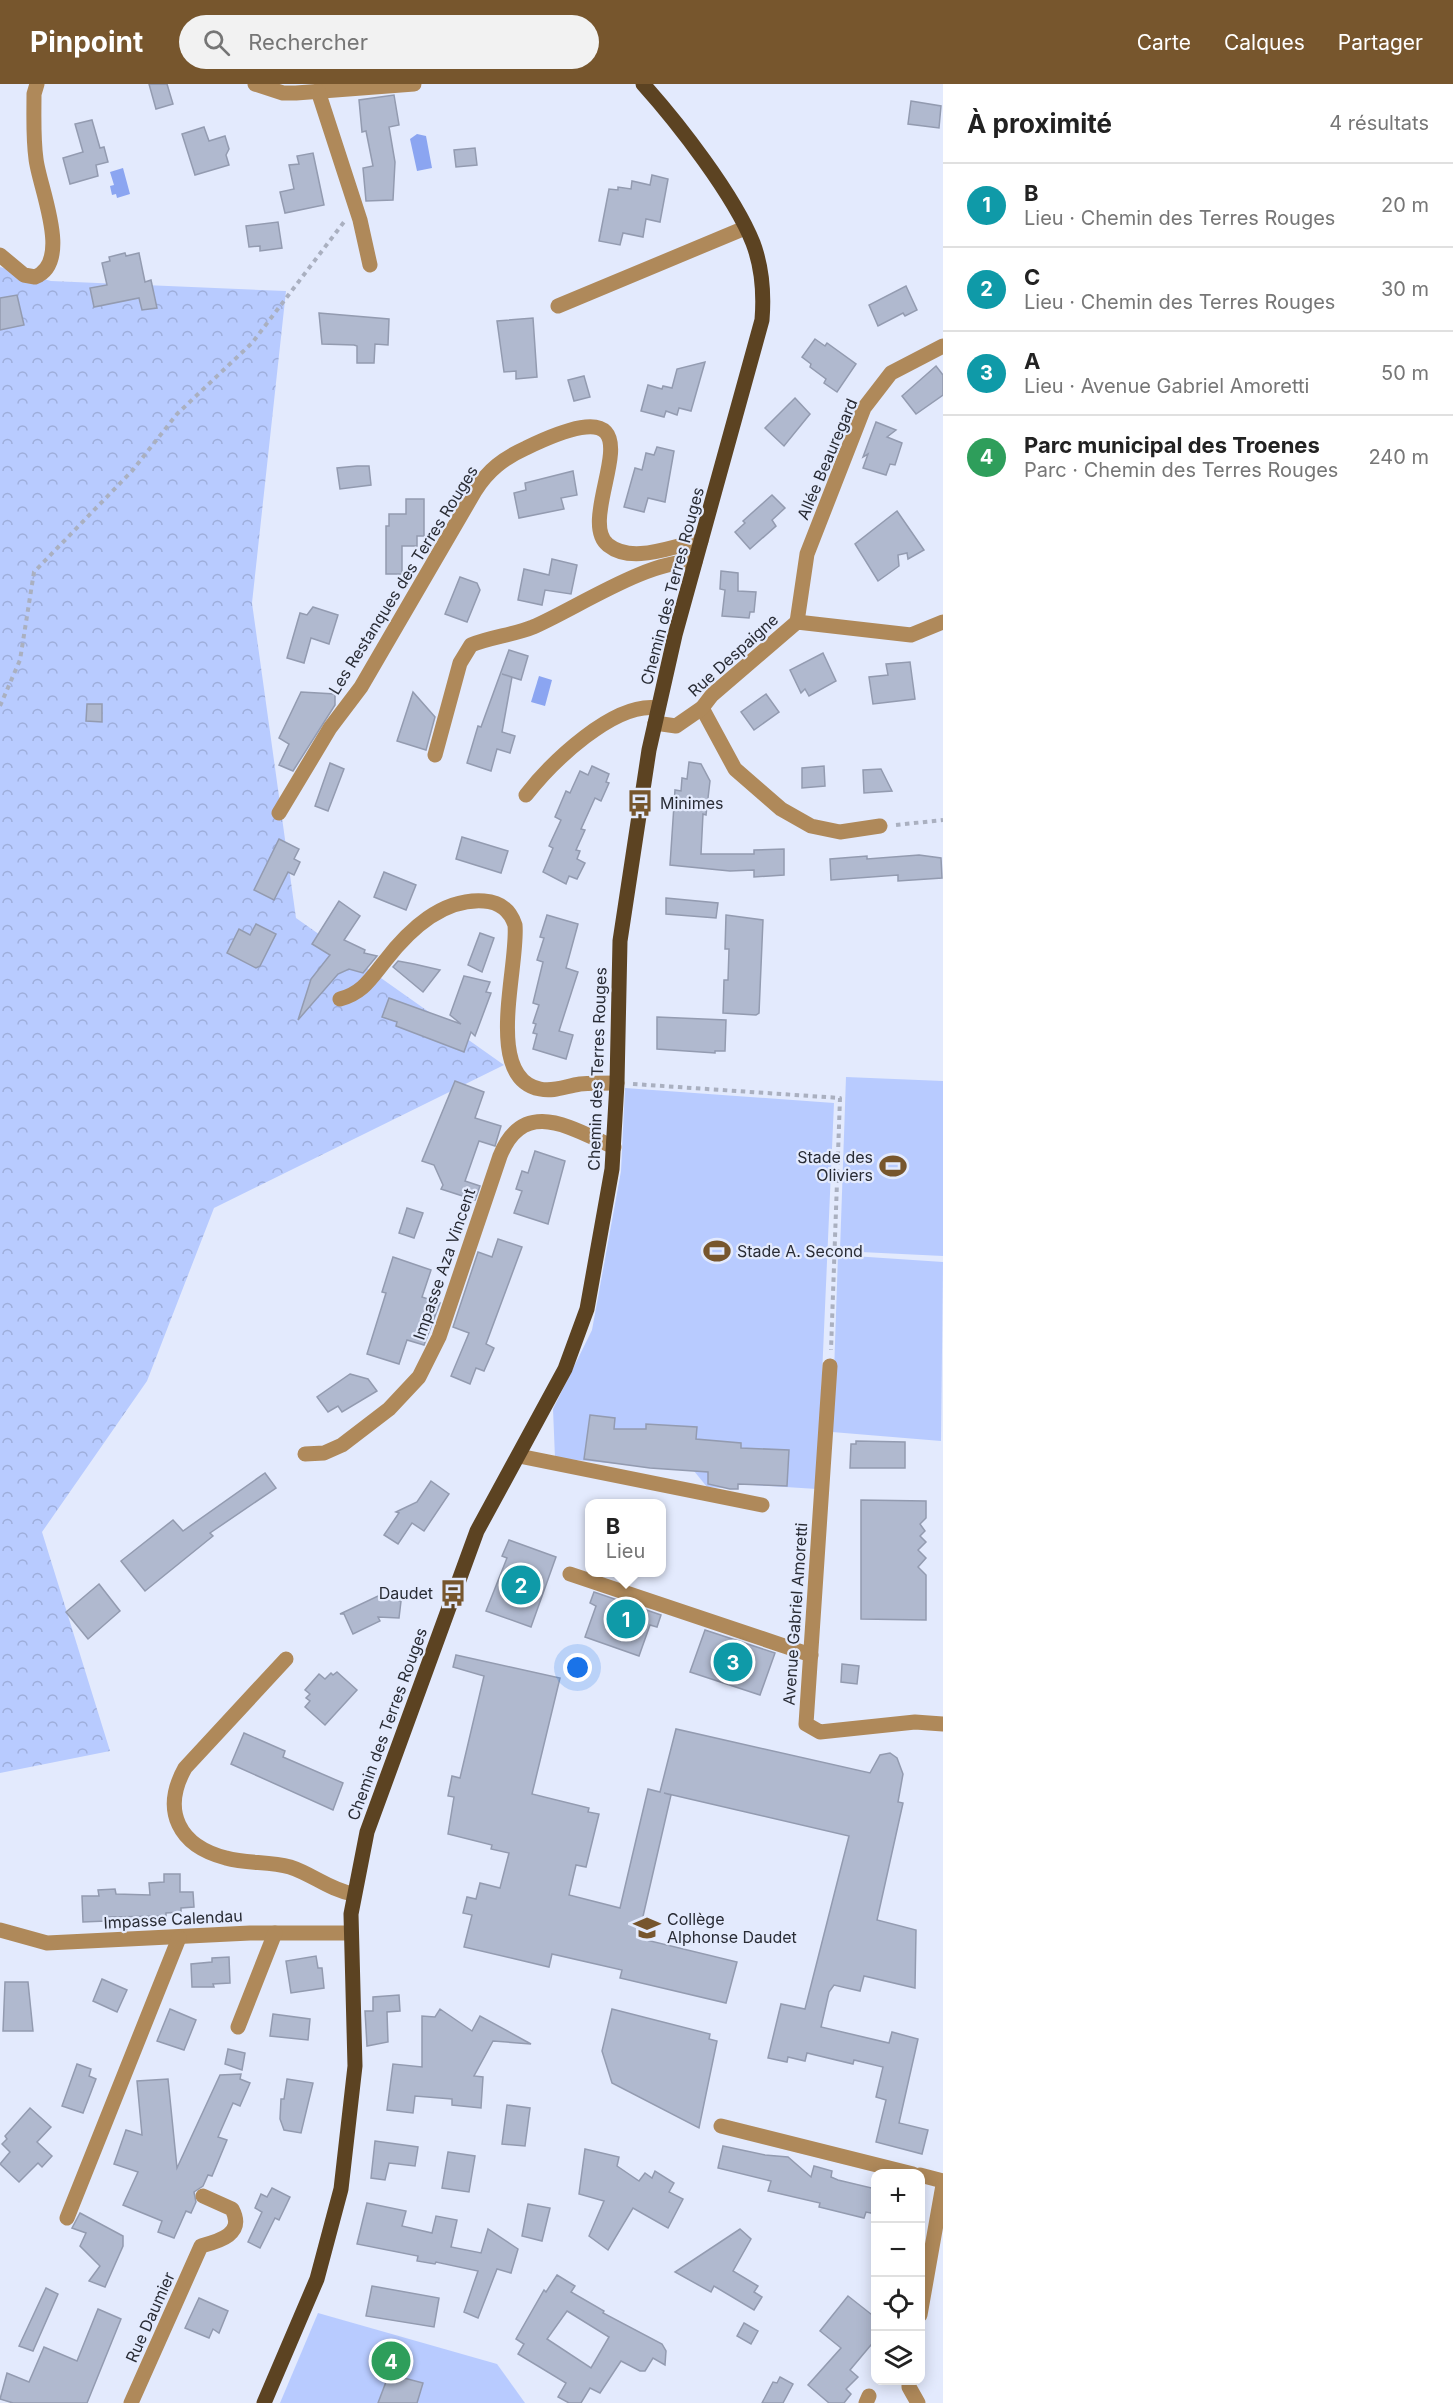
<!DOCTYPE html>
<html lang="fr">
<meta charset="utf-8">
<style>
body{margin:0;font-family:Inter,sans-serif;background:#f2f2f2;color:#222}
.controls{position:absolute;right:18px;bottom:18px;display:grid;overflow:hidden;border-radius:12px;box-shadow:0 3px 15px #0003}
.controls button{width:54px;height:54px;display:grid;place-items:center;padding:0;border:0;border-bottom:2px solid #e0e0e0;background:#fff;color:#222;font:30px sans-serif}
.you{position:absolute;left:578px;top:1584px;width:21px;height:21px;margin:-15px;border:4px solid #fff;border-radius:50%;background:#1a73e8;box-shadow:0 0 0 9px #1a73e833}
.badge{display:grid;place-items:center;width:39px;height:39px;border-radius:50%;background:#77562d;color:#fff;font-size:20px;font-weight:700}
.pin{position:absolute;translate:-50% -50%;border:3px solid #fff;box-shadow:0 2px 6px #0006}
.popup{position:absolute;left:585px;top:1415px;width:81px;height:78px;box-sizing:border-box;display:grid;place-content:center;border-radius:12px;background:#fff;filter:drop-shadow(0 2px 4px #0005);font-size:20px;white-space:nowrap;color:#767676}
.popup b{font-size:22px;color:#222}
.popup::after{content:'';position:absolute;left:50%;top:100%;margin-left:-12px;border:12px solid transparent;border-top-color:#fff}
.list{margin:0;padding:0;list-style:none}
h2{display:flex;justify-content:space-between;align-items:center;height:78px;margin:0;padding:0 24px;font-size:26px}
h2 small{font-size:20px;font-weight:400;color:#767676}
.list li{display:grid;grid-template-columns:39px 1fr auto;gap:18px;align-items:center;box-sizing:border-box;height:84px;padding:0 24px;border-top:2px solid #e0e0e0}
.list b{display:block;font-size:22px;white-space:nowrap}
.list p{margin:0;font-size:20px;white-space:nowrap;color:#767676}
.list em{font-size:20px;font-style:normal;color:#767676}
.icon{flex:none;width:33px;height:33px;fill:none;stroke:currentColor;stroke-width:2;stroke-linecap:round;stroke-linejoin:round}
.map{position:relative;flex:none;width:943px;height:2319px;overflow:hidden}
header{display:flex;align-items:center;gap:36px;box-sizing:border-box;height:84px;padding:0 30px;background:#77562d;color:#fff}
header strong{font-size:28px}
nav{display:flex;gap:33px;margin-inline-start:auto;font-size:21px}
.search{width:420px;height:54px;background:#f2f2f2;display:flex;align-items:center;gap:15px;box-sizing:border-box;padding:0 21px;border-radius:33px;color:#767676;font-size:22px}
main{display:flex}
aside{flex:1;background:#fff}
.map>svg:first-child{display:block}
</style>
<header>
<strong>Pinpoint</strong>
<div class="search"><svg class="icon" aria-label="search" viewBox="0 0 24 24"><circle cx="10" cy="10" r="6"/><path d="M15 15l6 6"/></svg>Rechercher</div>
<nav><a>Carte</a><a>Calques</a><a>Partager</a></nav>
</header>
<main>
<div class="map">
<svg width="943" height="2319" viewBox="0 0 943 2319">
<defs>
<pattern id="forest-crowns" width="20" height="18" patternUnits="userSpaceOnUse" patternTransform="scale(1.5)"><rect width="20" height="18" fill="#b8cbff"/><path d="M2 6a3 3 0 1 1 6 0M12 15a3 3 0 1 1 6 0" fill="none" stroke="#9eaedb"/></pattern>
</defs>
<rect width="100%" height="100%" fill="#e3eafd"/>
<g fill="#b8cbff">
<polygon points="846,993 943,997 943,1172 840,1167"/>
<polygon points="625,1004 834,1019 817,1405 738,1400 738,1405 707,1403 694,1387 555,1374 553,1325 592,1246 621,1087"/>
<polygon points="838,1171 943,1178 941,1357 832,1348"/>
<polygon points="318,2229 497,2280 525,2319 280,2319"/>
</g>
<polygon fill="url(#forest-crowns)" points="0,183 51,197 286,207 252,519 296,834 504,981 214,1124 147,1297 42,1448 110,1667 0,1689"/>
<g fill="#8ba5f1">
<polygon points="417,50 426,52 432,84 417,87 410,55"/>
<polygon points="123,84 130,110 117,114 116,110 112,111 110,102 114,101 110,88"/>
<polygon points="539,592 552,596 545,622 531,618"/>
</g>
<g fill="#b0b9cf" stroke="#939bb0" stroke-width="1.5" fill-rule="evenodd">
<polygon points="149,0 167,0 173,20 156,25"/>
<polygon points="394,11 399,41 389,43 395,78 393,116 366,117 363,84 373,82 366,47 362,48 359,16"/>
<polygon points="911,17 941,22 939,44 908,40"/>
<polygon points="92,36 100,64 104,63 108,78 96,81 98,92 70,100 63,74 83,68 75,40"/>
<polygon points="204,43 209,57 225,52 229,65 226,71 229,81 195,91 182,50"/>
<polygon points="475,64 477,81 456,83 454,66"/>
<polygon points="313,69 324,121 285,129 280,108 294,105 289,81 299,80 297,72"/>
<polygon points="652,91 668,95 660,138 646,135 643,153 623,149 620,161 599,157 609,105 618,106 618,103 631,105 632,97 650,101"/>
<polygon points="278,138 282,164 260,167 260,162 249,163 246,142"/>
<polygon points="125,169 126,172 139,169 145,198 151,196 157,224 142,226 139,214 94,223 90,204 107,201 102,179 110,177 109,173"/>
<polygon points="906,202 917,226 905,232 903,229 878,242 869,221"/>
<polygon points="17,211 24,241 0,246 0,214"/>
<polygon points="319,229 389,235 388,261 375,260 374,279 357,279 357,262 354,261 322,260"/>
<polygon points="533,234 537,293 516,295 516,287 504,288 497,237"/>
<polygon points="815,255 825,262 827,259 856,280 837,308 824,299 826,295 810,283 811,280 802,273"/>
<polygon points="705,278 691,327 679,324 677,331 666,327 664,333 641,327 648,301 662,305 663,302 672,304 677,285"/>
<polygon points="936,282 943,291 943,311 916,330 902,312"/>
<polygon points="584,292 590,313 574,317 568,296"/>
<polygon points="795,314 810,330 784,362 765,344"/>
<polygon points="876,338 896,346 887,353 902,359 895,381 890,380 886,391 863,384 868,370 863,373"/>
<polygon points="657,363 674,367 665,418 648,414 644,428 624,423 635,384 642,386 646,369 654,371"/>
<polygon points="357,382 369,382 371,401 340,405 337,384"/>
<polygon points="573,387 577,411 561,414 564,425 519,434 514,409 526,406 525,399"/>
<polygon points="772,411 785,424 772,436 776,442 750,465 735,448 745,439 743,437"/>
<polygon points="406,415 424,415 424,452 417,452 417,462 402,462 402,490 386,490 386,442 389,442 389,430 406,430"/>
<polygon points="897,427 924,466 908,475 907,469 898,471 899,482 878,497 855,460"/>
<polygon points="552,475 577,481 571,510 545,506 542,521 518,516 524,485 549,491"/>
<polygon points="721,487 738,489 738,507 756,508 754,528 750,528 749,534 722,532 725,506 720,505"/>
<polygon points="460,493 477,499 480,506 467,538 445,530"/>
<polygon points="313,523 338,531 329,560 311,554 304,579 287,574 300,529 307,531"/>
<polygon points="509,566 528,572 521,596 502,590 512,593 502,648 515,652 510,669 497,665 491,687 467,679 478,642 481,643"/>
<polygon points="823,569 836,597 809,612 805,605 801,609 790,586"/>
<polygon points="910,578 915,615 873,620 869,593 888,591 886,580"/>
<polygon points="301,608 335,610 335,621 293,687 279,681 289,660 279,654"/>
<polygon points="413,608 435,633 426,666 397,657"/>
<polygon points="766,610 779,628 754,646 741,628"/>
<polygon points="87,620 102,620 102,638 86,637"/>
<polygon points="689,678 701,680 710,697 706,731 703,730 701,770 754,770 754,766 784,765 784,791 754,793 754,786 730,787 670,781 675,706 681,707 682,694 687,695"/>
<polygon points="330,679 344,685 328,727 315,722"/>
<polygon points="592,682 609,690 606,698 609,699 601,717 595,714 581,745 585,746 576,766 580,767 577,775 585,779 577,795 569,792 566,800 543,788 553,764 549,762 561,736 555,733 566,707 570,709 580,687 588,691"/>
<polygon points="824,682 825,702 802,704 802,684"/>
<polygon points="881,685 892,707 864,709 863,686"/>
<polygon points="462,753 508,767 501,789 456,775"/>
<polygon points="279,755 299,765 294,775 300,778 294,791 288,788 274,816 254,806"/>
<polygon points="919,771 941,774 942,794 898,797 898,791 831,796 830,775 867,772 867,775"/>
<polygon points="384,788 416,801 406,826 374,813"/>
<polygon points="666,814 718,819 716,834 666,830"/>
<polygon points="339,817 360,832 344,856 365,866 364,869 377,872 363,889 349,885 338,890 298,936 311,895 330,871 312,860"/>
<polygon points="547,831 578,840 566,884 578,888 559,947 573,951 566,975 533,965 537,950 533,949 536,940 533,939 539,921 533,919 543,878 537,876 544,854 540,853"/>
<polygon points="726,831 763,836 759,929 756,931 723,929 724,896 728,896 729,865 725,865"/>
<polygon points="256,840 276,850 260,882 256,884 227,869 239,845 250,851"/>
<polygon points="480,849 494,854 482,888 468,881"/>
<polygon points="398,877 414,880 440,886 423,908 393,883"/>
<polygon points="464,892 490,898 486,908 491,909 475,952 471,948 464,968 396,942 397,938 382,933 389,914 461,940 450,931"/>
<polygon points="657,933 726,936 725,967 715,967 715,969 657,965"/>
<polygon points="455,997 484,1008 475,1034 501,1042 495,1062 479,1057 465,1097 480,1102 475,1116 441,1105 443,1101 434,1081 422,1077"/>
<polygon points="535,1067 565,1077 548,1140 514,1129 522,1107 516,1105 522,1087 528,1089"/>
<polygon points="407,1124 423,1129 414,1154 399,1149"/>
<polygon points="498,1155 522,1163 486,1260 494,1264 484,1287 476,1284 470,1300 451,1292 469,1249 453,1243 478,1168 492,1173"/>
<polygon points="393,1173 431,1186 422,1213 440,1219 424,1261 407,1256 399,1280 367,1270 386,1209 382,1208"/>
<polygon points="350,1290 368,1295 377,1307 342,1328 338,1322 328,1328 317,1313"/>
<polygon points="590,1331 615,1334 614,1345 646,1345 646,1340 697,1343 696,1355 741,1359 741,1364 789,1366 787,1402 738,1400 738,1405 730,1405 708,1400 708,1388 650,1384 584,1375"/>
<polygon points="856,1357 905,1358 905,1384 850,1384 851,1360 856,1360"/>
<polygon points="265,1389 276,1404 210,1449 213,1452 145,1507 121,1477 173,1436 183,1447"/>
<polygon points="431,1397 449,1410 424,1447 412,1439 398,1460 384,1451 399,1429 396,1428 417,1418"/>
<polygon points="861,1416 926,1417 926,1434 920,1440 925,1447 920,1452 926,1458 918,1466 926,1474 918,1483 926,1491 926,1536 861,1535"/>
<polygon points="509,1456 556,1473 531,1543 486,1527 507,1474 502,1472"/>
<polygon points="99,1500 120,1527 88,1555 66,1528"/>
<polygon points="594,1508 661,1531 657,1543 650,1541 639,1572 585,1553 596,1522 590,1519"/>
<polygon points="378,1512 401,1517 399,1534 378,1533 380,1537 353,1550 344,1530 340,1530"/>
<polygon points="705,1546 775,1569 760,1611 690,1588"/>
<polygon points="456,1571 560,1594 532,1710 589,1724 588,1728 599,1730 586,1783 576,1781 569,1811 620,1824 648,1705 660,1708 676,1645 870,1689 880,1671 890,1669 897,1674 903,1690 898,1718 903,1719 877,1836 916,1846 915,1904 864,1892 860,1907 834,1901 829,1908 821,1943 889,1959 892,1948 918,1955 899,2039 928,2046 922,2070 876,2058 886,2016 876,2013 883,1983 854,1976 853,1980 807,1969 805,1977 788,1973 787,1978 768,1974 781,1920 805,1925 849,1752 664,1709 671,1711 638,1854 737,1878 726,1919 620,1894 622,1886 552,1870 549,1883 464,1863 472,1831 463,1829 467,1813 476,1815 480,1799 500,1804 509,1769 491,1765 492,1761 448,1750 454,1713 448,1712 452,1692 460,1694 484,1592 453,1583"/>
<polygon points="842,1580 859,1582 857,1600 841,1598"/>
<polygon points="337,1588 357,1606 325,1641 305,1623 310,1617 306,1614 310,1610 305,1606 319,1590 325,1595 331,1589 333,1591"/>
<polygon points="244,1649 285,1667 283,1673 343,1699 333,1726 231,1680"/>
<polygon points="164,1790 180,1790 180,1808 193,1808 194,1823 181,1824 181,1828 166,1829 166,1832 106,1833 106,1837 83,1838 82,1812 99,1812 98,1806 115,1805 116,1810 150,1811 149,1799 164,1798"/>
<polygon points="316,1872 318,1884 322,1884 324,1904 291,1909 286,1877"/>
<polygon points="229,1873 230,1899 213,1900 214,1903 192,1903 191,1880 212,1878 212,1874"/>
<polygon points="102,1895 127,1906 117,1928 93,1917"/>
<polygon points="5,1898 28,1898 33,1947 3,1947"/>
<polygon points="399,1911 400,1927 387,1928 388,1958 367,1962 365,1927 373,1927 373,1913"/>
<polygon points="170,1925 196,1936 184,1966 157,1957"/>
<polygon points="440,1925 472,1947 480,1932 531,1960 493,1957 474,1992 483,1993 481,2024 452,2021 452,2015 415,2012 413,2029 387,2026 393,1980 422,1983 422,1932 435,1933"/>
<polygon points="612,1925 710,1950 709,1955 717,1957 699,2044 612,1999 602,1967"/>
<polygon points="273,1930 310,1935 308,1956 270,1952"/>
<polygon points="228,1965 245,1969 242,1986 225,1980"/>
<polygon points="77,1980 91,1985 89,1992 96,1995 83,2029 62,2022"/>
<polygon points="241,1990 240,1995 250,1999 240,2022 233,2019 218,2053 227,2056 212,2092 208,2091 203,2102 194,2108 196,2118 191,2129 186,2127 174,2154 158,2148 162,2137 123,2121 138,2088 114,2080 126,2046 142,2051 137,1997 168,1995 177,2084 220,1991"/>
<polygon points="287,1995 313,1999 301,2049 284,2046 280,2035 281,2015 284,2015"/>
<polygon points="507,2021 530,2024 525,2062 502,2060"/>
<polygon points="30,2024 51,2043 37,2058 52,2072 42,2083 38,2079 19,2098 0,2080 10,2068 2,2060 7,2055 5,2052"/>
<polygon points="375,2057 418,2063 415,2082 389,2079 385,2096 371,2094"/>
<polygon points="723,2062 765,2071 788,2073 811,2093 814,2082 832,2087 831,2093 838,2096 876,2105 876,2130 866,2128 864,2134 819,2123 820,2119 768,2107 771,2097 718,2084"/>
<polygon points="585,2065 619,2073 617,2082 639,2097 645,2089 652,2094 655,2087 674,2099 669,2108 683,2115 668,2144 633,2124 608,2166 589,2152 604,2117 579,2110"/>
<polygon points="448,2068 475,2072 469,2108 442,2104"/>
<polygon points="272,2104 290,2113 279,2136 275,2134 260,2164 248,2158 262,2128 255,2124 261,2110 267,2113"/>
<polygon points="367,2119 406,2127 402,2142 432,2149 436,2132 457,2136 451,2163 481,2169 488,2145 518,2165 511,2189 497,2185 478,2234 464,2228 478,2187 436,2178 435,2180 417,2177 418,2172 357,2160"/>
<polygon points="528,2120 550,2124 542,2157 522,2152"/>
<polygon points="80,2129 123,2152 123,2162 105,2203 89,2197 100,2182 80,2162 86,2149 72,2144"/>
<polygon points="740,2145 751,2155 733,2187 758,2202 754,2208 762,2213 754,2226 714,2202 711,2208 675,2188"/>
<path d="M557 2191 575 2202 571 2208 604 2227 603 2229 662 2260 666 2267 665 2281 653 2274 645 2287H640L621 2277 600 2309 590 2304 581 2319H569L558 2313 566 2299 518 2270 524 2260 516 2255 544 2206 546 2208ZM567 2227 609 2253 591 2284 547 2255Z"/>
<polygon points="372,2202 439,2214 434,2243 366,2232"/>
<polygon points="46,2204 58,2210 33,2267 19,2262"/>
<polygon points="848,2212 876,2234 876,2255 850,2286 858,2293 846,2305 851,2310 844,2319 829,2319 808,2301 841,2264 820,2247"/>
<polygon points="199,2214 228,2227 219,2249 213,2245 209,2254 185,2244"/>
<polygon points="98,2225 121,2235 87,2319 13,2319 0,2315 7,2289 29,2298 44,2263 77,2277"/>
<polygon points="744,2239 758,2247 751,2260 737,2252"/>
<polygon points="389,2290 423,2299 417,2319 378,2319"/>
<polygon points="780,2293 793,2300 783,2319 762,2319 773,2298 777,2299"/>
</g>
<g fill="none" stroke-linecap="round" stroke-linejoin="round">
<g stroke="#aab0c0" stroke-width="4" stroke-dasharray="4.5 4.5" stroke-linecap="butt">
<polyline points="0,622 20,576 34,488 132,387 177,330 252,259 344,138"/>
<polyline points="896,741 943,736"/>
<polyline points="633,1000 840,1014 831,1266"/>
</g>
<g stroke="#af895a" stroke-width="15">
<polyline points="255,0 283,9 296,9 414,0"/>
<polyline points="318,7 360,136 370,181"/>
<path d="M0 171 24 191 35 193C73 178 39 103 36 75 33 54 34 32 34 10L37 0"/>
<polyline points="558,222 745,144"/>
<polyline points="797,538 807,470 864,324 891,289 943,262"/>
<polyline points="702,624 735,685 781,725 811,742 840,748 880,742"/>
<polyline points="655,639 676,642 702,624 712,611 797,538 911,551 943,538"/>
<path d="M435 671 460 579 471 561C490 553 513 551 533 543 575 525 651 474 695 478"/>
<path d="M526 711C551 679 614 617 658 624"/>
<path d="M279 729 330 644 361 603 475 407C488 386 504 374 526 364 679 290 570 431 608 461 633 481 674 461 701 457"/>
<path d="M340 915C363 909 371 894 385 877 409 846 442 814 484 817 500 818 510 826 515 841 519 881 483 994 540 1005 554 1008 566 1002 580 1000 593 999 605 999 617 999"/>
<polyline points="830,1282 806,1640 820,1648 915,1638 943,1640"/>
<path d="M305 1370 324 1369 342 1361 389 1325 419 1293 439 1253 500 1072C524 1012 572 1045 614 1063"/>
<polyline points="519,1372 762,1421"/>
<polyline points="570,1490 811,1571"/>
<path d="M286 1575 185 1684C161 1727 179 1762 226 1774 247 1780 269 1777 290 1783 312 1790 330 1806 353 1810"/>
<polyline points="0,1846 47,1859 250,1849 350,1849"/>
<polyline points="238,1943 275,1849"/>
<polyline points="721,2042 913,2090"/>
<polyline points="920,2091 943,2097"/>
<polyline points="67,2134 179,1854"/>
<polyline points="920,2231 943,2101"/>
<polyline points="909,2296 909,2303 918,2319"/>
<path d="M131 2319 201 2162C220 2157 245 2150 232 2125L203 2112"/>
<polyline points="866,2319 869,2312"/>
</g>
<path stroke="#5c4322" stroke-width="15" d="M264 2319 317 2195 341 2105 355 1982 351 1830 367 1748 477 1447 565 1285 587 1225 612 1085 617 999 620 857 649 666 675 551 762 236C764 211 762 183 753 159 734 111 678 39 643 0"/>
</g>
<defs>
<symbol id="bus-bare" viewBox="-9 -9 18 18"><path d="M-5-6H5V4H4V6H2V4H-2V6H-4V4H-5ZM-3.5-4V0h7V-4ZM-3.5 1.2v1.5H-2V1.2ZM2 1.2v1.5H3.5V1.2Z" fill="#77562d" stroke="#e3eafd" stroke-width="2.5" paint-order="stroke"/></symbol>
<symbol id="stadium-bare" viewBox="-9 -9 18 18"><path d="M0-5a6.5 5 0 1 0 0 10a6.5 5 0 1 0 0-10ZM-3.5-1.8h7v3.6h-7Z" fill="#77562d" stroke="#e3eafd" stroke-width="2.5" paint-order="stroke"/></symbol>
<symbol id="school-bare" viewBox="-9 -9 18 18"><path d="M0-5L7-2L0 1L-7-2ZM-4 1L0 2.5L4 1V4Q0 6-4 4Z" fill="#77562d" stroke="#e3eafd" stroke-width="2.5" paint-order="stroke"/></symbol>
</defs>
<g fill-rule="evenodd">
<use href="#bus-bare" x="621" y="700" width="38" height="38"/>
<use href="#stadium-bare" x="874" y="1063" width="38" height="38"/>
<use href="#stadium-bare" x="698" y="1148" width="38" height="38"/>
<use href="#bus-bare" x="434" y="1490" width="38" height="38"/>
<use href="#school-bare" x="628" y="1825" width="38" height="38"/>
</g>
<g text-anchor="middle" stroke-width="4.5" stroke-linejoin="round" paint-order="stroke">
<g font-size="16" fill="#292c35" stroke="#e3eafd">
<text transform="translate(827 375) rotate(-67)" y="6">Allée Beauregard</text>
<text transform="translate(403 496) rotate(-58)" y="6">Les Restanques des Terres Rouges</text>
<text transform="translate(672 502) rotate(-75)" y="6">Chemin des Terres Rouges</text>
<text transform="translate(733 571) rotate(-42)" y="6">Rue Despaigne</text>
<text transform="translate(597 985) rotate(-88)" y="6">Chemin des Terres Rouges</text>
<text transform="translate(444 1180) rotate(-71)" y="6">Impasse Aza Vincent</text>
<text transform="translate(795 1530) rotate(-86)" y="6">Avenue Gabriel Amoretti</text>
<text transform="translate(387 1640) rotate(-70)" y="6">Chemin des Terres Rouges</text>
<text transform="translate(173 1835) rotate(-3)" y="6">Impasse Calendau</text>
<text transform="translate(150 2233) rotate(-66)" y="6">Rue Daumier</text>
</g>
<g font-size="16" fill="#292c35" stroke="#e3eafd" text-anchor="start">
<text x="660" y="725">Minimes</text>
<text x="873" y="1079" text-anchor="end">Stade des<tspan x="873" dy="18">Oliviers</tspan></text>
<text x="737" y="1173">Stade A. Second</text>
<text x="433" y="1515" text-anchor="end">Daudet</text>
<text x="667" y="1841">Collège<tspan x="667" dy="18">Alphonse Daudet</tspan></text>
</g>
</g>
</svg>
<div class="controls">
<button>+</button>
<button>−</button>
<button><svg class="icon" aria-label="locate" viewBox="0 0 24 24"><circle cx="12" cy="12" r="6"/><path d="M12 2v4M12 18v4M2 12h4M18 12h4"/></svg></button>
<button><svg class="icon" aria-label="layers" viewBox="0 0 24 24"><path d="M12 4l9 5-9 5-9-5zM3 14l9 5 9-5"/></svg></button>
</div>
<div class="you"></div>
<div class="pin badge" style="left:626px;top:1535px;background:#0f9aa8">1</div>
<div class="popup"><b>B</b>Lieu</div>
<div class="pin badge" style="left:521px;top:1501px;background:#0f9aa8">2</div>
<div class="pin badge" style="left:733px;top:1578px;background:#0f9aa8">3</div>
<div class="pin badge" style="left:391px;top:2277px;background:#2e9e5b">4</div>
</div>
<aside>
<h2>À proximité<small>4 résultats</small></h2>
<ul class="list">
<li><span class="badge" style="background:#0f9aa8">1</span><div><b>B</b><p>Lieu · Chemin des Terres Rouges</p></div><em>20 m</em></li>
<li><span class="badge" style="background:#0f9aa8">2</span><div><b>C</b><p>Lieu · Chemin des Terres Rouges</p></div><em>30 m</em></li>
<li><span class="badge" style="background:#0f9aa8">3</span><div><b>A</b><p>Lieu · Avenue Gabriel Amoretti</p></div><em>50 m</em></li>
<li><span class="badge" style="background:#2e9e5b">4</span><div><b>Parc municipal des Troenes</b><p>Parc · Chemin des Terres Rouges</p></div><em>240 m</em></li>
</ul>
</aside>
</main>
